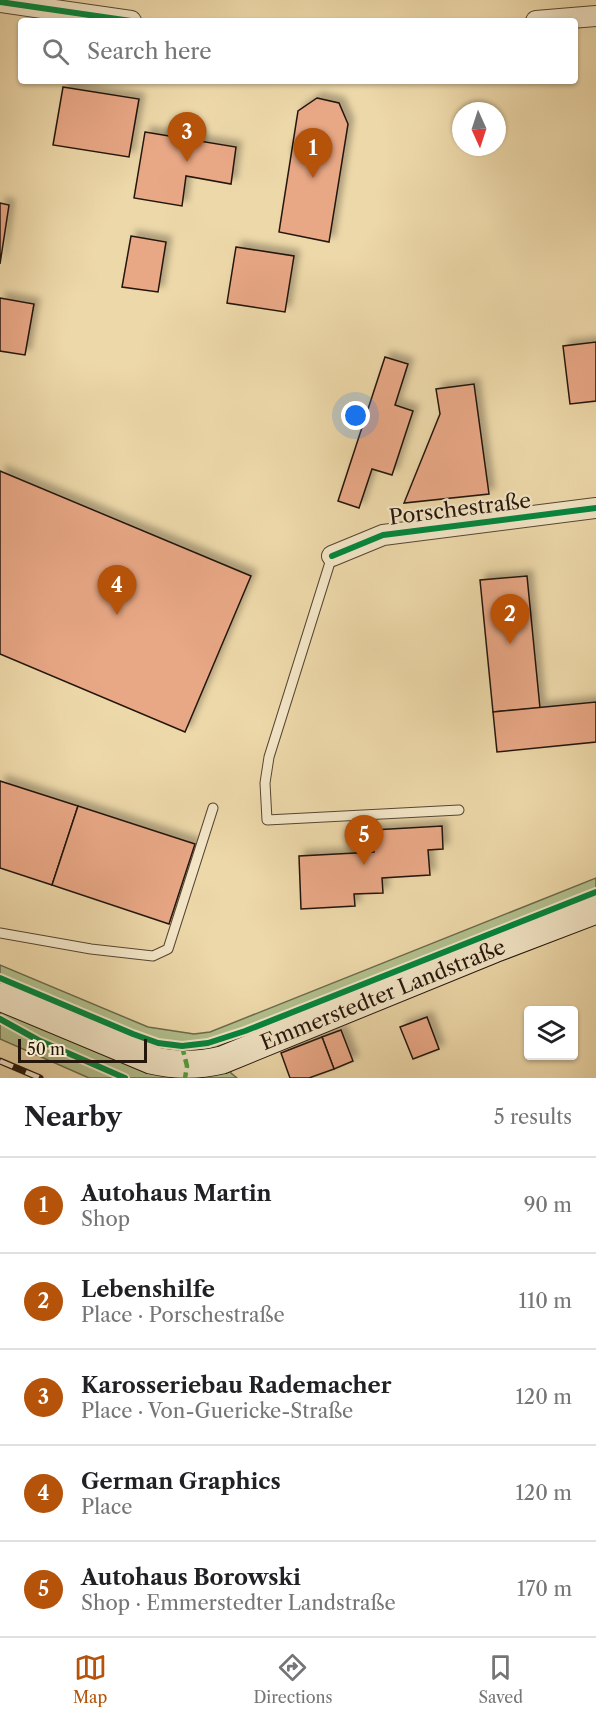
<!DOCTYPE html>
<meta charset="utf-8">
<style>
body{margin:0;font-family:"Libre Caslon Text",serif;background:#f2f2f2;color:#202124}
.controls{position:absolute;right:18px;bottom:18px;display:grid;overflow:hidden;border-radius:6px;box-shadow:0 2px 4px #0004}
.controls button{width:54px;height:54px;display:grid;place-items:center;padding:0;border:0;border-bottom:2px solid #e0e0e0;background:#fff;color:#202124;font:30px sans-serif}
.compass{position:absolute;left:452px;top:102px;width:54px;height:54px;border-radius:50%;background:#fff;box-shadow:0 2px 4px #0004;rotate:177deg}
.scale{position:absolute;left:18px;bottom:15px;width:129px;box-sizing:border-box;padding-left:6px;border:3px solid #24160b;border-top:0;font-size:16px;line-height:21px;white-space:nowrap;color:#24160b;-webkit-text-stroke:4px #f3e6c7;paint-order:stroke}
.you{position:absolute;left:356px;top:416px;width:21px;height:21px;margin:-15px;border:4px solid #fff;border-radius:50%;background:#1a73e8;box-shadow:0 0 0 9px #1a73e833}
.badge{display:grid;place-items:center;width:39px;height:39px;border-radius:50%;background:#b45309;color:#fff;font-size:20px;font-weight:700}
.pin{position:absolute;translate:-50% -50px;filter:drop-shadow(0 2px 3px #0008)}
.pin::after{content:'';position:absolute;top:32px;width:21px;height:18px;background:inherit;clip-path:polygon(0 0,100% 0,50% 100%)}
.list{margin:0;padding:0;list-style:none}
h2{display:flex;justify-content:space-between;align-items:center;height:78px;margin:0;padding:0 24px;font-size:26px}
h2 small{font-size:20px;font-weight:400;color:#757577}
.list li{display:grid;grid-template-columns:39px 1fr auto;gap:18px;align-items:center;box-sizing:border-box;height:96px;padding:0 24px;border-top:2px solid #e0e0e0}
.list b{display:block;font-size:22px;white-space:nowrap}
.list p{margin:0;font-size:20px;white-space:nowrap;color:#757577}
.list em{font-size:20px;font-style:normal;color:#757577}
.icon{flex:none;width:33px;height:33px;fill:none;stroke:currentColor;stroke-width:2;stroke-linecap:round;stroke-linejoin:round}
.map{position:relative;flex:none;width:596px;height:1078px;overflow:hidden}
.search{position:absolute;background:#fff;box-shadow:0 2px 4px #0004;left:18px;right:18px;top:18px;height:66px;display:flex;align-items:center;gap:15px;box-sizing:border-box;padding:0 21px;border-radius:6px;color:#757577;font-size:22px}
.sheet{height:558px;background:#fff}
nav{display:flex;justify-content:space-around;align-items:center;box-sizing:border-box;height:84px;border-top:2px solid #e0e0e0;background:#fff;font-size:16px;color:#757577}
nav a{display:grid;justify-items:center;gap:3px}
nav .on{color:#b45309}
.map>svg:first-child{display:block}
</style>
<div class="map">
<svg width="596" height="1078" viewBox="0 0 596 1078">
<defs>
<filter id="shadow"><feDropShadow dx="5.5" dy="-5.5" stdDeviation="3" flood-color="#0004"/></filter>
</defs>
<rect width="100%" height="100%" fill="#edd8a9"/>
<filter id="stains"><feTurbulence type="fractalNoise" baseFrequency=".00333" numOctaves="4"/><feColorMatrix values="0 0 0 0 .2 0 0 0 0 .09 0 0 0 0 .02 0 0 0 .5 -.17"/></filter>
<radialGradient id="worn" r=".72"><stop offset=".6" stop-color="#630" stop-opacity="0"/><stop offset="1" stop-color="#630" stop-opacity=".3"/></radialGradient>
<polygon fill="#b2c08d" stroke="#6b6b4c" stroke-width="1.5" points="596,878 596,922 229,1067 231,1073 237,1078 89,1078 0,1039 0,965 148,1027 194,1034 210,1032"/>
<g fill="#e8a785" stroke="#24160b" stroke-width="1.5" filter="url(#shadow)">
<polygon points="63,87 139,99 129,157 53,145"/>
<polygon points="317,98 339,103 348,124 329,242 279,232 298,111"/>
<polygon points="145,132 236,147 231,184 186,176 182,206 134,198"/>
<polygon points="0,203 9,205 0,264"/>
<polygon points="131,236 166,242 158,292 122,287"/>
<polygon points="236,247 294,256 285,312 227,303"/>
<polygon points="0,298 34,304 25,355 0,351"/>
<polygon points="596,342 596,401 570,404 563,346"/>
<polygon points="385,357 408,364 395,405 413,411 392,475 372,469 359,508 338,501"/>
<polygon points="474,384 489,494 404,503 440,414 436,389"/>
<polygon points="0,471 251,576 185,732 0,654"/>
<polygon points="527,576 540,708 493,712 480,580"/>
<polygon points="596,702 596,742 497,752 493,712"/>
<polygon points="0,781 78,806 52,885 0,868"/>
<polygon points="78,806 195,844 169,924 52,885"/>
<polygon points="442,826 443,849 428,850 430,875 382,878 383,893 354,894 355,906 301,909 299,856 374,852 373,830"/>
<polygon points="427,1017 439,1049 413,1059 400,1027"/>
<polygon points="341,1030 353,1061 334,1069 322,1037"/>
<polygon points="322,1037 334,1069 309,1078 290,1078 281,1053"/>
</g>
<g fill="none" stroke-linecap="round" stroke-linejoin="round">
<defs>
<g id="lane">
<polyline points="332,556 269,757 265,783 267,820 459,810"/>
<polyline points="0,933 91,949 153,956 168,949 213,808"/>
</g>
<g id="street">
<polyline points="0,2 131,21"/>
<polyline points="536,21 596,16"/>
<polyline points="332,556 383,535 596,508"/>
</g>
<path id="secondary" d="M0 997 151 1060C176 1066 197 1066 222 1060L494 949 596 910"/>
</defs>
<use href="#lane" stroke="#564632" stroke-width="11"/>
<use href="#street" stroke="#564632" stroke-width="22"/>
<use href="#secondary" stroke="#24160b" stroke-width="29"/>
<use href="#lane" stroke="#f3e6c7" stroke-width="9"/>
<use href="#street" stroke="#f3e6c7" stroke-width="20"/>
<use href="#secondary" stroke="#f3e6c7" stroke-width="27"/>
<defs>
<polyline id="rail" points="0,1061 40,1078"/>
</defs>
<use href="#rail" stroke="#24160b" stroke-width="7"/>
<use href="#rail" stroke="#f3e6c7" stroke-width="4.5" stroke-dasharray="14" stroke-linecap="butt"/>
<polyline stroke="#50a13e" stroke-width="4.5" stroke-dasharray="9 4.5" stroke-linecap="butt" points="182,1046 187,1066 185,1078"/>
<defs>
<g id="cycleway">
<polyline points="0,2 131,21"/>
<polyline points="332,556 383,535 596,508"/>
<polyline points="0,978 133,1034 158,1043 182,1046 208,1043 245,1031 596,892"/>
<polyline points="0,1019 38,1040 125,1078"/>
</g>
</defs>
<use href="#cycleway" stroke="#f3e6c7" stroke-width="10"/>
<use href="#cycleway" stroke="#00873e" stroke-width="6"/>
</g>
<g text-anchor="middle" stroke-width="4.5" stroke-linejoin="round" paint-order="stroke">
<g font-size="21" fill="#24160b" stroke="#f3e6c7">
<text transform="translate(460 509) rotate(-7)" y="7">Porschestraße</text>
<text transform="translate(383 995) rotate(-22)" y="7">Emmerstedter Landstraße</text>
</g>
</g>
<rect width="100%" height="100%" filter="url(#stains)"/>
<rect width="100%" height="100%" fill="url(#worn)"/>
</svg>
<div class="controls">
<button><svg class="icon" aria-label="layers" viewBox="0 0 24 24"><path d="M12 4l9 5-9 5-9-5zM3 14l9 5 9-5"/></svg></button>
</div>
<svg class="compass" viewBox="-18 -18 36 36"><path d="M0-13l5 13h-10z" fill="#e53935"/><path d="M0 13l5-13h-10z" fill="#757577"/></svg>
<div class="scale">50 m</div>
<div class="you"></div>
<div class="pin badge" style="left:313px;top:178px">1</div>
<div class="pin badge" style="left:510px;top:644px">2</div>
<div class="pin badge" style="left:187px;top:162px">3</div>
<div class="pin badge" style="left:117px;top:615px">4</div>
<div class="pin badge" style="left:364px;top:865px">5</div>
<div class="search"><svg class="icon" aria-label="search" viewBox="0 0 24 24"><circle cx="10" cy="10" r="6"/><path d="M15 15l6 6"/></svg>Search here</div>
</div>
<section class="sheet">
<h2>Nearby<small>5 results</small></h2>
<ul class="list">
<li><span class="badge">1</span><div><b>Autohaus Martin</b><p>Shop</p></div><em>90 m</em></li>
<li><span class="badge">2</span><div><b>Lebenshilfe</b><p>Place · Porschestraße</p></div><em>110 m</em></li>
<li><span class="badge">3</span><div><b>Karosseriebau Rademacher</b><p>Place · Von-Guericke-Straße</p></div><em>120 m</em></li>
<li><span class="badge">4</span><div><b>German Graphics</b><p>Place</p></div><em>120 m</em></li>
<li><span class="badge">5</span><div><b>Autohaus Borowski</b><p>Shop · Emmerstedter Landstraße</p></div><em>170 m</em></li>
</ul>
</section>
<nav>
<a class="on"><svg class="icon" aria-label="map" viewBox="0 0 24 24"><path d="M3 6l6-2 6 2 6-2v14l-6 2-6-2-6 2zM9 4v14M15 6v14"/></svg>Map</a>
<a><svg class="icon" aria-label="directions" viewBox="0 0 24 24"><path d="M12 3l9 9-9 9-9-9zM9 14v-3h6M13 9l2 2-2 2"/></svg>Directions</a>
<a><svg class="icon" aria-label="saved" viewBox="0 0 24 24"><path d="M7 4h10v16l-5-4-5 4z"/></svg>Saved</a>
</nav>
